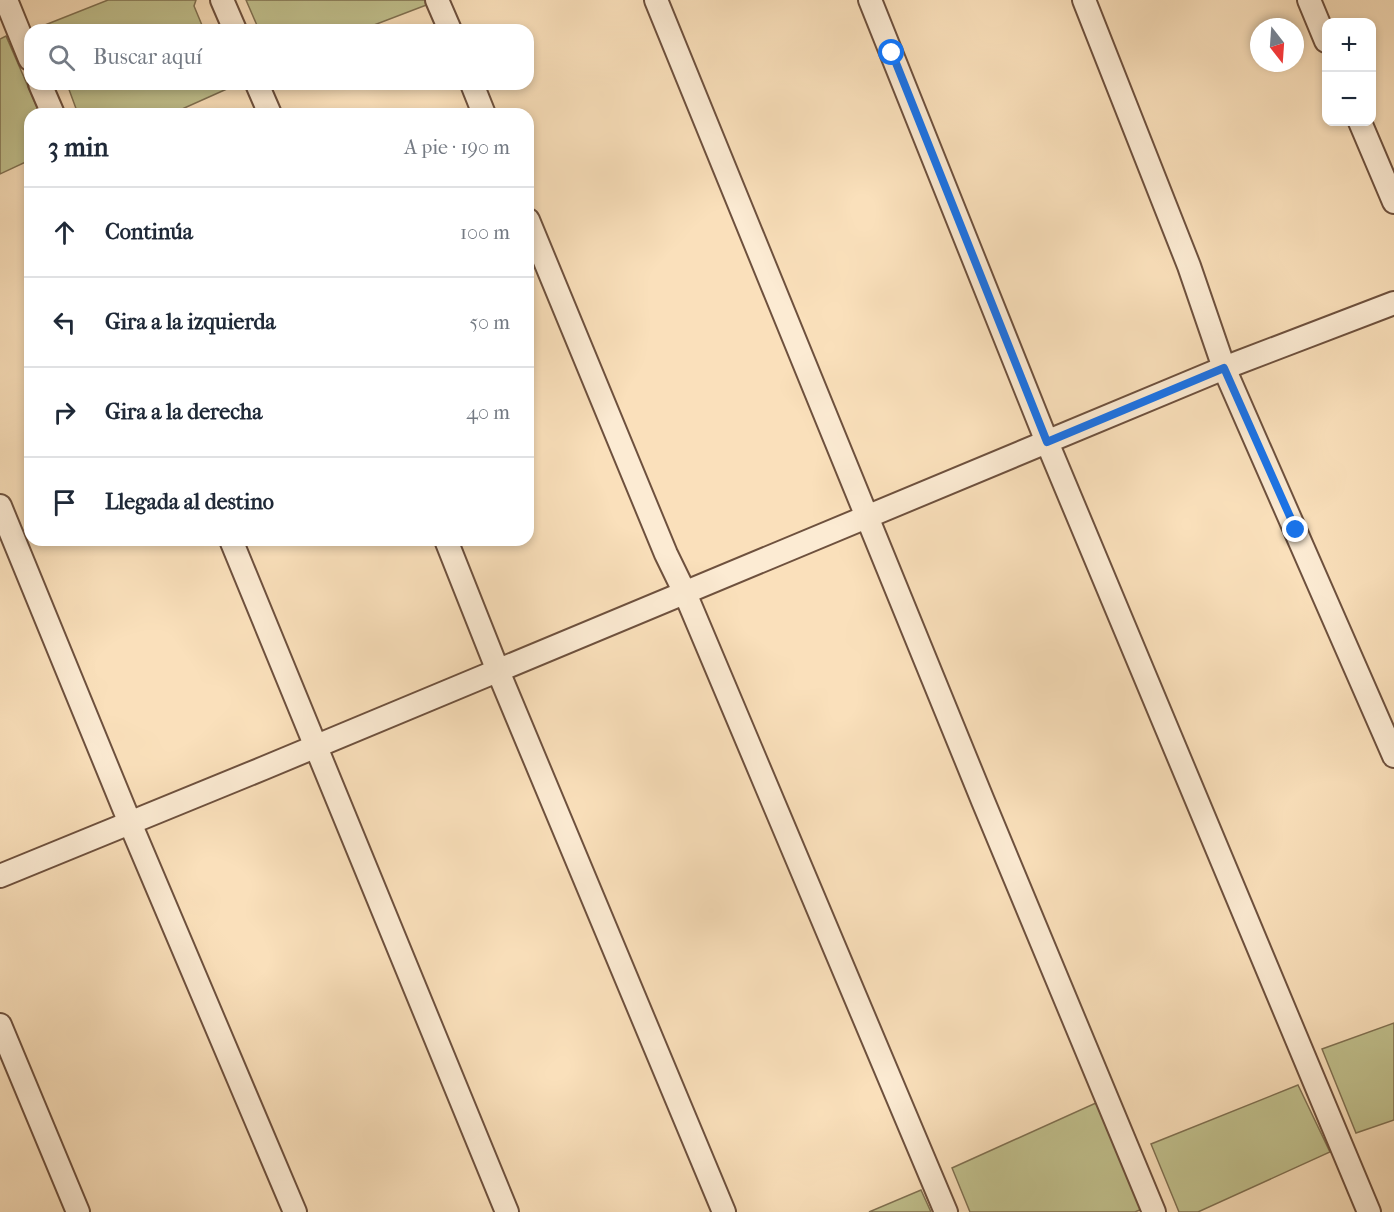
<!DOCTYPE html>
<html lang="es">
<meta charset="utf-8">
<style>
body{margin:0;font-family:"IM FELL French Canon",serif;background:#f6f6f7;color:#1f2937}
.controls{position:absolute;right:18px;top:18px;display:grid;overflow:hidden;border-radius:12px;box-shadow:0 3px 9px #0003}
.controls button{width:54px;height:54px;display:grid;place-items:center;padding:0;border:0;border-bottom:2px solid #e0e1e3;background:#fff;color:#1f2937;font:30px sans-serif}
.compass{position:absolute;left:1250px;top:18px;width:54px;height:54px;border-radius:50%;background:#fff;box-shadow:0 3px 9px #0003;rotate:163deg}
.stop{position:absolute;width:18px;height:18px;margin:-14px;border:4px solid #1a73e8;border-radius:50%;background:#fff}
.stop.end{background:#1a73e8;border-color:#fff;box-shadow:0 2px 6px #0008}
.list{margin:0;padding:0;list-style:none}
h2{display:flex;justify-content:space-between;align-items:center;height:78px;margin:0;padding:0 24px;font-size:26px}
h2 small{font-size:20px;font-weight:400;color:#747a83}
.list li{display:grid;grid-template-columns:39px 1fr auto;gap:18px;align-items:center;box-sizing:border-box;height:90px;padding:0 24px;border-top:2px solid #e0e1e3}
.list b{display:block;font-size:22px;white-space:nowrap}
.list em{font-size:20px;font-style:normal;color:#747a83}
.icon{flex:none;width:33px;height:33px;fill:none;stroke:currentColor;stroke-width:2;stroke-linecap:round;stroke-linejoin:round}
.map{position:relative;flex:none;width:1394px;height:1212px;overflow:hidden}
.search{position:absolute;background:#fff;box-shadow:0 3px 9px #0003;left:24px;top:24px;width:510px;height:66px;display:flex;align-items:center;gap:15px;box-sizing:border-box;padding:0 21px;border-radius:18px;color:#747a83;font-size:22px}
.panel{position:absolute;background:#fff;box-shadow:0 3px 9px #0003;left:24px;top:108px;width:510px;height:438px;border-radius:18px}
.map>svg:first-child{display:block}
</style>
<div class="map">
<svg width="1394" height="1212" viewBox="0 0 1394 1212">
<rect width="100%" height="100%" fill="#fae0bb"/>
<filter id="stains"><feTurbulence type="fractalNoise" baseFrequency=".00333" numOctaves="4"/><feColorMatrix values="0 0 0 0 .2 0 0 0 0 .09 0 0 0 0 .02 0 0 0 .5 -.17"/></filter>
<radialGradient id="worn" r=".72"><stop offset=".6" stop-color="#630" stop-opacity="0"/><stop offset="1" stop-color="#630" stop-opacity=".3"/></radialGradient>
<g fill="#c1c18e" stroke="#807152" stroke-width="1.5">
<polygon points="108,0 196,0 194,6 204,30 47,30 45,25"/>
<polygon points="246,0 428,0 429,4 361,30 259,30"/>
<polygon points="6,36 40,114 30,114 30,160 0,174 0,39"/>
<polygon points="67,84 238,84 171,114 78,114"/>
<polygon points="1394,1023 1394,1120 1356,1133 1322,1049"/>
<polygon points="1298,1085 1330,1152 1198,1212 1179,1212 1151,1144"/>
<polygon points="1098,1102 1142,1209 1135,1212 970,1212 952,1168"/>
<polygon points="921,1190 931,1212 869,1212"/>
</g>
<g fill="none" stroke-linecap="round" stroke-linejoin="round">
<defs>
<g id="minor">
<polyline points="6,0 30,59"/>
<polyline points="222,0 235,30"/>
<polyline points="437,0 450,30"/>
<polyline points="656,0 983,801 1154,1212"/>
<polyline points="870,0 1047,442 1369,1212"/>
<polyline points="1084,0 1189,266 1224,368 1394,756"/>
<polyline points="1309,0 1326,41"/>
<polyline points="40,84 53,114"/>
<polyline points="257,84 270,114"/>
<polyline points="472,84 484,114"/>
<polyline points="1360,122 1394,202"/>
<polyline points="528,220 666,554 685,593 946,1212"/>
<polyline points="0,506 130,823 295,1212"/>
<polyline points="231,540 507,1212"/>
<polyline points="446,540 498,671 724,1212"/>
<polyline points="0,876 264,768 1224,368 1394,303"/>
<polyline points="0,1025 78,1212"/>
</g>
</defs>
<use href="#minor" stroke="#6e513e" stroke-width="26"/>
<use href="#minor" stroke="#fcebd3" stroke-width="22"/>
</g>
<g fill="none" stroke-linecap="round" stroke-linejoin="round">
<polyline stroke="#1a73e8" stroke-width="8" points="892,53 1047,442 1224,368 1296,530"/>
</g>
<rect width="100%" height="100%" filter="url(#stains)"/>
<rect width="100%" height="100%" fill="url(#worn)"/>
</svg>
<div class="controls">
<button>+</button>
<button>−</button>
</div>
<svg class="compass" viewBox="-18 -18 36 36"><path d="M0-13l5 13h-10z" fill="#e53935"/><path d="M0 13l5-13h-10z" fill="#747a83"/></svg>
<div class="stop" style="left:892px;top:53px"></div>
<div class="stop end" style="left:1296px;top:530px"></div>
<div class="search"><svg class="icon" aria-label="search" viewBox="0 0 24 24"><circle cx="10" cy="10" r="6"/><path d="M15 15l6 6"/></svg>Buscar aquí</div>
<section class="panel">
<h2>3 min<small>A pie · 190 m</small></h2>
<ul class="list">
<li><svg class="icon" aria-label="ahead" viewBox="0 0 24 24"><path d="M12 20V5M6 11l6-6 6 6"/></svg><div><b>Continúa</b></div><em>100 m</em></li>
<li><svg class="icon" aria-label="left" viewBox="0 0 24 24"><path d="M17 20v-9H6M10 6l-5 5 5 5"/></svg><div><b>Gira a la izquierda</b></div><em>50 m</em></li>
<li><svg class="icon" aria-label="right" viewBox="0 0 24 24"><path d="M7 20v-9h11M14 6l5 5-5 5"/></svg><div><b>Gira a la derecha</b></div><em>40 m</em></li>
<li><svg class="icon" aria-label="arrive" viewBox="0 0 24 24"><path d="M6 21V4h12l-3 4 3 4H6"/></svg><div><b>Llegada al destino</b></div></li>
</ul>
</section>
</div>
